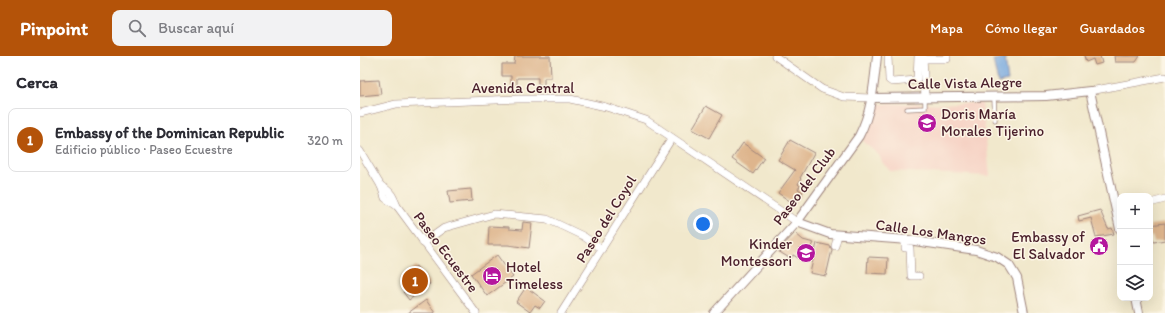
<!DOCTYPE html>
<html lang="es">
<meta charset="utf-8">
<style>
body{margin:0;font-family:Itim,sans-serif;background:#f2f2f3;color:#2b2b33}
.controls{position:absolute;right:12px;bottom:12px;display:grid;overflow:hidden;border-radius:8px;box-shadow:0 4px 16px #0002}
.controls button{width:36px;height:36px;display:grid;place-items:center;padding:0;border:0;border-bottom:1px solid #e1e1e2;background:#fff;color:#2b2b33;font:20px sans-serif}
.you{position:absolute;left:343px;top:168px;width:14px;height:14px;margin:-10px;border:3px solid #fff;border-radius:50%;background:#1a73e8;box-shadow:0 0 0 6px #1a73e833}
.badge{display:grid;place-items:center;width:26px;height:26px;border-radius:50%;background:#b45309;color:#fff;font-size:13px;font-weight:700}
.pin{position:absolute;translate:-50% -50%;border:2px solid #fff;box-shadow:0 1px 4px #0006}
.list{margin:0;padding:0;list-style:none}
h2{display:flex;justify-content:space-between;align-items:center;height:52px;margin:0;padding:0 16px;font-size:17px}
h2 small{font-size:13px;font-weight:400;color:#7c7c81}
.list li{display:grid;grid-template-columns:26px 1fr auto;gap:12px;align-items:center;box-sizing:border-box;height:64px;margin:0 8px 8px;padding:0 8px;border:1px solid #e1e1e2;border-radius:8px}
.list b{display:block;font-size:15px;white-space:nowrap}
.list p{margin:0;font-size:13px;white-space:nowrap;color:#7c7c81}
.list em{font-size:13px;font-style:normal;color:#7c7c81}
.icon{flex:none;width:22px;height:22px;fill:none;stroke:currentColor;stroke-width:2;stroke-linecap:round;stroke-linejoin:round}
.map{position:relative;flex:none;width:805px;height:257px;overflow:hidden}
header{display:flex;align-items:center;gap:24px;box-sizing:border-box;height:56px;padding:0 20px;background:#b45309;color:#fff}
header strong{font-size:19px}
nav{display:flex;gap:22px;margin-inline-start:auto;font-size:14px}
.search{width:280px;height:36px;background:#f2f2f3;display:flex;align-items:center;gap:10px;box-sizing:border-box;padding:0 14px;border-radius:8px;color:#7c7c81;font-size:15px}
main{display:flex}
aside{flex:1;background:#fff}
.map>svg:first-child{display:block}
</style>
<header>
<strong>Pinpoint</strong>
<div class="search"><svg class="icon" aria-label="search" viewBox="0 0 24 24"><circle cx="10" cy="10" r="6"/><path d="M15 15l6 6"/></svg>Buscar aquí</div>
<nav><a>Mapa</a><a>Cómo llegar</a><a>Guardados</a></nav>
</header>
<main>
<aside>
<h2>Cerca<small></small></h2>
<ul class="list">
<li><span class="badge">1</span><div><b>Embassy of the Dominican Republic</b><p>Edificio público · Paseo Ecuestre</p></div><em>320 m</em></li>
</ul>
</aside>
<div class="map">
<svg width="805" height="257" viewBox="0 0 805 257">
<rect width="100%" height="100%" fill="#fcf5e5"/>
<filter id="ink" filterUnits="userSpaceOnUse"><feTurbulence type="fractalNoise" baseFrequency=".025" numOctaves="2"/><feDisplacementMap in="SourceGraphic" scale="8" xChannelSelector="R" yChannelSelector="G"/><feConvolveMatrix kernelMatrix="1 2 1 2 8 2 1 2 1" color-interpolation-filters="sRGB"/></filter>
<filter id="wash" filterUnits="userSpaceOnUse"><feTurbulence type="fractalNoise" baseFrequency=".012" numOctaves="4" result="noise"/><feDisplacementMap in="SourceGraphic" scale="16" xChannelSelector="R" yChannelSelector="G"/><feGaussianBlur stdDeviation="0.9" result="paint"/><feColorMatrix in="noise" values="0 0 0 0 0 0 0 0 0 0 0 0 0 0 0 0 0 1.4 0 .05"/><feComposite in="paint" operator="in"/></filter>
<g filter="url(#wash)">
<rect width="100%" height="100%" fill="#f1e8cc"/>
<polygon fill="#f6d2c4" points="622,47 630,120 530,115 522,106 519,99 502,85 515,48"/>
<polygon fill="#72a5de" stroke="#5e6284" points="645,2 648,25 638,27 633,4"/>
<g id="blocks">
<g fill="#deb58d">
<polygon points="155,0 190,0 191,22 184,22 184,29 178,29 178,22 157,22 157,30 151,30 151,20 142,20 142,8 154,8"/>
<polygon points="724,0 740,0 742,7 735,9 733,3 726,6"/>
<polygon points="754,0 780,0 776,6 755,6"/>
<polygon points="19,24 21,38 0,40 0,25"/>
<polygon points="346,50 362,59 349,82 332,73"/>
<polygon points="430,84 454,97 440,122 441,123 438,128 440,130 438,133 443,136 434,148 418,137 435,114 418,104"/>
<polygon points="383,87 404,102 393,118 372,103"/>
<polygon points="111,133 112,145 90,147 88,135"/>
<polygon points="740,154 748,173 752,172 754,178 736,181 731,162 719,165 718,160"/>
<polygon points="163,166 172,167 169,192 148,189 128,189 129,170 149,171 149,173 162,174"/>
<polygon points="805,167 805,184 794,186 792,180 790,181 790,169"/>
<polygon points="435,177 443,184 454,187 444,205 433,199 431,203 418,195"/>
<polygon points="457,187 470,190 472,194 466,220 450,217"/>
<polygon points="137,199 153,221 127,240 111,218"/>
<polygon points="508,201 528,202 527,218 507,217"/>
<polygon points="56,210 70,228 49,244 43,236 48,233 40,223"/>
<polygon points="166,231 185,245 180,252 175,249 170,256 156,246"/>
<polygon points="66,244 75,257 48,257"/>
</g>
</g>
</g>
<g filter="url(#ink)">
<use href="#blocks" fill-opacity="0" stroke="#9e847c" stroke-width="1"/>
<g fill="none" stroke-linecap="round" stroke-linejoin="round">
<defs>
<g id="service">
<polyline points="634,42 635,64"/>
<polyline points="547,53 565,52 565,42"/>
</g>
<g id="minor">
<polyline points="415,0 462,33 484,41 512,42"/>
<polyline points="528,0 529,24 532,26 557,24 558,0"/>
<polyline points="563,0 565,42"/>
<polyline points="559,3 587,3 587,0"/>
<polyline points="730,35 805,21"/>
<polyline points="0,57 36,48 158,43 210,43 246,51 286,64 437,166"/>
<polyline points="0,95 21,130 25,142 37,150 116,257"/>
<path d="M21 130C31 135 33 140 37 150"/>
<polyline points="790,147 805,143"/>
<polyline points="545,184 545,192 550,192 551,220 559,220"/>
<polyline points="63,187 84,172 134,158 187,163 223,180 242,193"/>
<polyline points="475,190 478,179"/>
<polyline points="201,257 312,82"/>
</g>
<g id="tertiary">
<polyline points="512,42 686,40 730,35 760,173"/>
<polyline points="437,166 470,178 548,184 616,194 637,201 649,209 657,222 664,257"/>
<polyline points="776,242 779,257"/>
<path d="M354 257 437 166 499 80C512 55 514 28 517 0"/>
</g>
</defs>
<use href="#service" stroke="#9e847c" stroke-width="5"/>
<use href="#minor" stroke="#9e847c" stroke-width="8"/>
<use href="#tertiary" stroke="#9e847c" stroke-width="10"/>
<use href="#service" stroke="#fff" stroke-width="3.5"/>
<use href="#minor" stroke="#fff" stroke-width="7"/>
<use href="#tertiary" stroke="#fff" stroke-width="8"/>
</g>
</g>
<defs>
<symbol id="school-disc" viewBox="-11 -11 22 22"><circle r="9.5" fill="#b5179e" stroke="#fcf5e5"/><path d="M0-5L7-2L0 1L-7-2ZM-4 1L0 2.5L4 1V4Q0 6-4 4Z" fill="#fff"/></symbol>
<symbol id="civic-disc" viewBox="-11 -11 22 22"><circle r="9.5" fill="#b5179e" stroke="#fcf5e5"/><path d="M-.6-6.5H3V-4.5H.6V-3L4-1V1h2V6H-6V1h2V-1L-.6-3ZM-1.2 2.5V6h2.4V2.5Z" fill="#fff"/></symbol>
<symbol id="hotel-disc" viewBox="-11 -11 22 22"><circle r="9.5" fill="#b5179e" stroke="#fcf5e5"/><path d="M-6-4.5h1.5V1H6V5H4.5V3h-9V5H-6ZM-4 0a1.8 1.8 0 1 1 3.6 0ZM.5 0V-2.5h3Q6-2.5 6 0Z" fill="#fff"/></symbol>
</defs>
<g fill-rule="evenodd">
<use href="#school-disc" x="556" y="56" width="22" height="22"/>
<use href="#civic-disc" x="728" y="179" width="22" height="22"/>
<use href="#school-disc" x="435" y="186" width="22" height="22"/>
<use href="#hotel-disc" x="121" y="209" width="22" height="22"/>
</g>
<g text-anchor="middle" stroke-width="3" stroke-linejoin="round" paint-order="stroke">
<g font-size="15" fill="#4a1f2b" stroke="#fcf5e5">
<text transform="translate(605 27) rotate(-1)" y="5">Calle Vista Alegre</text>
<text x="163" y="37">Avenida Central</text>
<text transform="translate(444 130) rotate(-53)" y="5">Paseo del Club</text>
<text transform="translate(246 163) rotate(-58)" y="5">Paseo del Coyol</text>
<text transform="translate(571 176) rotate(8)" y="5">Calle Los Mangos</text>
<text transform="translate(86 196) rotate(53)" y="5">Paseo Ecuestre</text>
</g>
<g font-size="15" fill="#4a1f2b" stroke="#fcf5e5" text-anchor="start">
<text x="581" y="63">Doris María<tspan x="581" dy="17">Morales Tijerino</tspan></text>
<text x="725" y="186" text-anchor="end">Embassy of<tspan x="725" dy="17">El Salvador</tspan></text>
<text x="432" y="193" text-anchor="end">Kinder<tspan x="432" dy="17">Montessori</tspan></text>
<text x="146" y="216">Hotel<tspan x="146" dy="17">Timeless</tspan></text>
</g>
</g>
</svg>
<div class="controls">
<button>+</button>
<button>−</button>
<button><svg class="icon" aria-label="layers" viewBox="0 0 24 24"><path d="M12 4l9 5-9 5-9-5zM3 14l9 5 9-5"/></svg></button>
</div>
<div class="you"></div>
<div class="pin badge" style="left:55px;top:225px">1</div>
</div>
</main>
